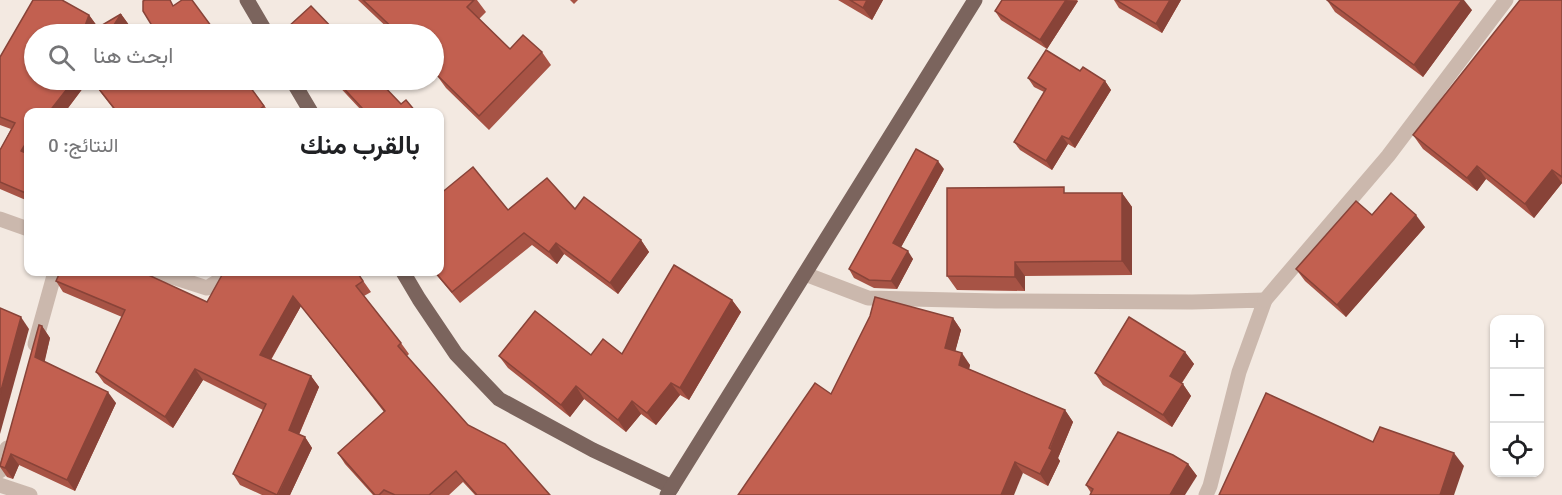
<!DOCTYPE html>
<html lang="ar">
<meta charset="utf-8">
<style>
body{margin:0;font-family:Signika,Vazirmatn,sans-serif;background:#f2f2f2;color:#202124;direction:rtl}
.controls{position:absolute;right:18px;bottom:18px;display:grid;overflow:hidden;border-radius:12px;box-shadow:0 2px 4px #0004}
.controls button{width:54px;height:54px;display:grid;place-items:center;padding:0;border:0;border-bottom:2px solid #e0e0e0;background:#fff;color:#202124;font:30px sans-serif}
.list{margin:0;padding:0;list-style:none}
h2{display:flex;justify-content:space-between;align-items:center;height:78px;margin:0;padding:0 24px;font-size:26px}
h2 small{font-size:20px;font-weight:400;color:#757577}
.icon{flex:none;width:33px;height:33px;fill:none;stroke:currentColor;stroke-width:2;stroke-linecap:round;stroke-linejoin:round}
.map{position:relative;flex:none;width:1562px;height:495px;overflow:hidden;direction:ltr}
.search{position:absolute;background:#fff;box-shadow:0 2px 4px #0004;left:24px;top:24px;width:420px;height:66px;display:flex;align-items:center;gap:15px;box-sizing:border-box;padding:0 21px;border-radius:33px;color:#757577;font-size:22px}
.panel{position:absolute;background:#fff;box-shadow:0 2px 4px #0004;left:24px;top:108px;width:420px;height:168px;border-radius:12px;direction:rtl}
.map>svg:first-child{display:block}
</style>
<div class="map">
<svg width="1562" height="495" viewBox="0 0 1562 495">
<rect width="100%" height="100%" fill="#f3e9e1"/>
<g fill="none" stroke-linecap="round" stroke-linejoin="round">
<g stroke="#cbb8ad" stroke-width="15">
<polyline points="0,219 28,229"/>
<polyline points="157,272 207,288 233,272"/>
<polyline points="805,274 868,298 996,301 1192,302 1265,300 1239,372 1210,486 1206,495"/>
<polyline points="1265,300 1388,156 1506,0"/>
<polyline points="35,344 55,272"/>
<polyline points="0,471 7,448"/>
<polyline points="0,485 30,495"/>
</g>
<g stroke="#7b645d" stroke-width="15">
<polyline points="247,0 267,34"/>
<polyline points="292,80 311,112"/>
<polyline points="403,272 419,299 456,354 499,399 593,450 672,487"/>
<polyline points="667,495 975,0"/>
</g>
</g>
<g fill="#a75345">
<polygon points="358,0 477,0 486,12 479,19 510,49 542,52 551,65 489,130 446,88 438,77 434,73 434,34 394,34"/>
<polygon points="570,0 578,0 574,4"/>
<polygon points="838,0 883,0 872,20"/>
<polygon points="1002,0 1077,0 1078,1 1047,49 1001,20 995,11"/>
<polygon points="1114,0 1181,0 1162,33 1119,8"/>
<polygon points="1327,0 1472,10 1423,77 1335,12"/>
<polygon points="1562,0 1562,183 1534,218 1486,179 1477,191 1423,149 1413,135"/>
<polygon points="121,14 129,25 123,34 34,80 89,80 65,112 28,112 28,201 0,189 0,150 11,129 0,125 0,57 89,15 97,26 96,29"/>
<polygon points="1080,71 1105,81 1111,90 1075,148 1068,144 1052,170 1020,150 1014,142 1044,92 1034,87 1028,78"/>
<polygon points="91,80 245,80 269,112 116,112"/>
<polygon points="333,80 378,80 401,104 416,112 361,110"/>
<polygon points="944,169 901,247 913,259 897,289 874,288 854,278 849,269"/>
<polygon points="1068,193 1122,193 1132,207 1132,275 1025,276 1025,291 957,290 947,276"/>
<polygon points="575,209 641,240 649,252 618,294 564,254 557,264 532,245 460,303 434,272 440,272 508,210"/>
<polygon points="1372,215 1425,227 1346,317 1305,281 1296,269"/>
<polygon points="357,272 371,292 364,296 401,343 409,354 407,356 468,425 550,495 475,495 463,482 449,495 373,495 345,464 338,453 384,412 301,306 271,360 311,376 319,387 299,435 305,437 312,448 290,495 262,495 240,485 233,474 263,410 203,380 173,428 104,383 96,372 122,317 63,292 56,281 207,302"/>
<polygon points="732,300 741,312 689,400 680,395 656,425 641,414 626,432 584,399 570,417 508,368 499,356 591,355 622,354"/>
<polygon points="953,318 961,330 955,351 970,365 969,369 1065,410 1073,422 1058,458 1060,461 1048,486 1023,473 831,394"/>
<polygon points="42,326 50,338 44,362 116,403 75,491 19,465 13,479 7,477 0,467 0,464"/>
<polygon points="1185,352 1194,364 1182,383 1191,396 1172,427 1103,385 1095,373"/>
<polygon points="1188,464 1197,476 1091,493 1086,485"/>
</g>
<g fill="#884338">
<polygon points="867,0 883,0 872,20 863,8"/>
<polygon points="1066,0 1078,1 1047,49 1040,40"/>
<polygon points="1170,0 1181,0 1162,33 1156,24"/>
<polygon points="1462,0 1464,0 1472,10 1423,77 1414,65"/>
<polygon points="121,14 129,25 122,34 112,28"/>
<polygon points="89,15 97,26 94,34 82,34"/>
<polygon points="74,80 89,80 65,112 49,112"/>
<polygon points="1105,81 1111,90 1075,148 1069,139"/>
<polygon points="1062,136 1068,144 1052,170 1046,161"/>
<polygon points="28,140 28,162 21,151"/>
<polygon points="938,161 944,169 899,251 893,243"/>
<polygon points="1477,166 1486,179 1477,191 1467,178"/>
<polygon points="1552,170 1562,183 1534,218 1525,204"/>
<polygon points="1122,193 1132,207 1132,275 1122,261"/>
<polygon points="1416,215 1425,227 1346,317 1337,305"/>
<polygon points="641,240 649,252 618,294 610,283"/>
<polygon points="556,243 564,254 557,264 549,252"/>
<polygon points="908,251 913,259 897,289 891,281"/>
<polygon points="1015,262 1025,276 1025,291 1015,277"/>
<polygon points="293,296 301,306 267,366 260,355"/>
<polygon points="732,300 741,312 689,400 680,388"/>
<polygon points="21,317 29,329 0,434 0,394"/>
<polygon points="953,318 961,330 953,360 945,348"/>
<polygon points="42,326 50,338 43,369 35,357"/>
<polygon points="1185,352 1194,364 1178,388 1170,376"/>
<polygon points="962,353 970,365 967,377 959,365"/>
<polygon points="195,369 203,380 173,428 165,417"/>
<polygon points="311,376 319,387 296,441 289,430"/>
<polygon points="671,383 680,395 656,425 647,413"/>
<polygon points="1183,384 1191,396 1172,427 1163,415"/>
<polygon points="576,386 584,399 570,417 561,405"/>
<polygon points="108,392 116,403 75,491 67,480"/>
<polygon points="632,401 641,414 626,432 618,420"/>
<polygon points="1065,410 1073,422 1058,458 1060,461 1048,486 1040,474"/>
<polygon points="305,437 312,448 290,495 278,495"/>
<polygon points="1454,453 1464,466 1454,495 1440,495"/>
<polygon points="11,454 19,465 13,479 5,468"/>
<polygon points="1015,462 1023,473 1014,495 1001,495"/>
<polygon points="1188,464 1197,476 1185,495 1170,495"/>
</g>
<g fill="#c26050" stroke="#884338" stroke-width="1.5">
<polygon points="33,0 62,0 89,15 82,34 34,34 34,80 74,80 49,112 28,112 28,140 21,151 28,154 28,194 0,182 0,150 15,123 0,117 0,57"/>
<polygon points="145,0 170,0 173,6 182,0 192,0 217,34 157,34 143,11 143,1"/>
<polygon points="363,0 474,0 467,7 510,49 523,35 542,52 479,116 436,74 438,73 434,68 434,34 399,34"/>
<polygon points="850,0 867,0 863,8"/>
<polygon points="1002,0 1066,0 1040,40 995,11"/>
<polygon points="1116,0 1170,0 1156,24"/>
<polygon points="1327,0 1462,0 1414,65"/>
<polygon points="1520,0 1562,0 1562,177 1552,170 1525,204 1477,166 1467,178 1413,135"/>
<polygon points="311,6 338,34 294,34 288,27"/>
<polygon points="121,14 112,28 123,34 87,34"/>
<polygon points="1046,50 1080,71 1083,67 1105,81 1069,139 1062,136 1046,161 1014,142 1046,89 1028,78"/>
<polygon points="92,80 245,80 264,106 256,112 117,112"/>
<polygon points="336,80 378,80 401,104 406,100 416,112 358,112 363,109"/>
<polygon points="916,149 938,161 893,243 908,251 891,281 869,280 849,269"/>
<polygon points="473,167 508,210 547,178 575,209 584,197 641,240 610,283 556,243 549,252 524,233 452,292 435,272 440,272 440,194"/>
<polygon points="1064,187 1064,193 1122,193 1122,261 1015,262 1015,277 947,276 947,188"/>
<polygon points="1391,193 1416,215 1337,305 1296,269 1356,201 1372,215"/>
<polygon points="674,265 732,300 680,388 671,383 647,413 632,401 618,420 576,386 561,405 499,356 535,311 591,355 603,339 622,354"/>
<polygon points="60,272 142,272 207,302 222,275 227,272 357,272 363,281 356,286 401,343 398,346 468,425 505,444 550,495 477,495 456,471 429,495 395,495 384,490 379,495 375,495 338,453 385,411 293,296 260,355 311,376 289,430 305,437 277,495 233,474 266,404 195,369 165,417 96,372 125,310 56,281"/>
<polygon points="875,297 953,318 945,348 962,353 959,365 1065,410 1049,448 1052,450 1040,474 1015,462 1001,495 738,495 815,383 831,394 870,316"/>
<polygon points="0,308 21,317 0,394"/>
<polygon points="1129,317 1185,352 1170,376 1183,384 1163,415 1095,373"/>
<polygon points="39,325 42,326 35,357 108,392 67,480 11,454 5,468 0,466"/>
<polygon points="1266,393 1373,442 1380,427 1454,453 1440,495 1219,495"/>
<polygon points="1118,432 1173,455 1188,464 1170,495 1090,495 1093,489 1086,485"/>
</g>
</svg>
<div class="controls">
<button>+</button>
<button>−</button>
<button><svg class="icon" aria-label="locate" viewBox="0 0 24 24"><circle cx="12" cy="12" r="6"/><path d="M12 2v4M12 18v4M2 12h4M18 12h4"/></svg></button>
</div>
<div class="search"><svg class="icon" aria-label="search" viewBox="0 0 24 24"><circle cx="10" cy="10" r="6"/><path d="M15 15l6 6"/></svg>ابحث هنا</div>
<section class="panel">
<h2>بالقرب منك<small>النتائج: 0</small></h2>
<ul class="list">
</ul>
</section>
</div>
